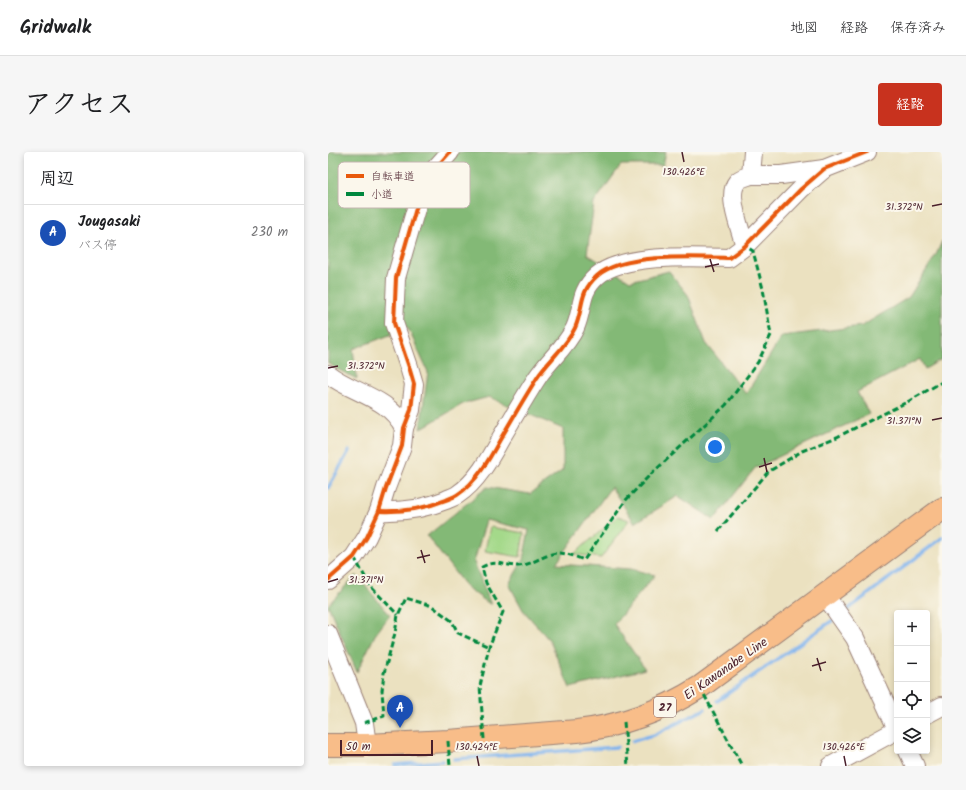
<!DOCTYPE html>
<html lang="ja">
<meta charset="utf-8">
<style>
body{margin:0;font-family:Kalam,"Klee One",sans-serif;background:#f6f6f6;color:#202124}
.controls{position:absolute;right:12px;bottom:12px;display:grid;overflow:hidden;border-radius:4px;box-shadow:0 2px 6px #0003}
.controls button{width:36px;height:36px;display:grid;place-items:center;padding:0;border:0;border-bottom:1px solid #e0e0e0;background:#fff;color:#202124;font:20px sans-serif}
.scale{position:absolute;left:12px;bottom:10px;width:93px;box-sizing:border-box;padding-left:4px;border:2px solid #4a1f2b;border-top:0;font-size:11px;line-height:14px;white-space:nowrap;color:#4a1f2b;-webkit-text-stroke:3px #fbf7ec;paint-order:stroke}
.you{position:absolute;left:387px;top:295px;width:14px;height:14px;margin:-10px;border:3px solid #fff;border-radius:50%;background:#1a73e8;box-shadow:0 0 0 6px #1a73e833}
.badge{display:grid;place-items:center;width:26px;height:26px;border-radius:50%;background:#c8321e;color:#fff;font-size:13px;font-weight:700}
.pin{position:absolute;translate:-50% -33px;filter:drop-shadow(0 1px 2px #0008)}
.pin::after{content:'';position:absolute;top:21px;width:14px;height:12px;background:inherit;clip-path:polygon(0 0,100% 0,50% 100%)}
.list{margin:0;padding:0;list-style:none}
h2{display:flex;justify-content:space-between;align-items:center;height:52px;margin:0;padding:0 16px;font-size:17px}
h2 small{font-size:13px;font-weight:400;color:#757577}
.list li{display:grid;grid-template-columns:26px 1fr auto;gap:12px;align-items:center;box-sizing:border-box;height:56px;padding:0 16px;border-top:1px solid #e0e0e0}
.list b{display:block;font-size:15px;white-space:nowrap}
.list p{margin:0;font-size:13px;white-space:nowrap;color:#757577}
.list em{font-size:13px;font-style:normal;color:#757577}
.icon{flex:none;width:22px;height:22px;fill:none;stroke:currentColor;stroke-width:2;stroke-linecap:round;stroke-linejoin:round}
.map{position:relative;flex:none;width:614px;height:614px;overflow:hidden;border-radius:4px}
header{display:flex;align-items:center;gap:24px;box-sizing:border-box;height:56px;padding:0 20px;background:#fff;border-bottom:1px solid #e0e0e0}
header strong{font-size:19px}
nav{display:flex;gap:22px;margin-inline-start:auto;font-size:14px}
.intro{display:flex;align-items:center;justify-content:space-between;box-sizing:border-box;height:96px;padding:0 24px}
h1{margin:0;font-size:28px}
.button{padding:10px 18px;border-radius:4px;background:#c8321e;color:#fff;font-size:14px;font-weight:700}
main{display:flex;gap:24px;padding:0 24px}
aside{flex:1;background:#fff;border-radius:4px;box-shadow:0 2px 6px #0003}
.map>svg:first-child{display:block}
</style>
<header>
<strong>Gridwalk</strong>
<nav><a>地図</a><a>経路</a><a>保存済み</a></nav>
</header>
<div class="intro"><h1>アクセス</h1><a class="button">経路</a></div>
<main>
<aside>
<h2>周辺<small></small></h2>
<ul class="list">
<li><span class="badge" style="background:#1a4fb4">A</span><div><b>Jougasaki</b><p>バス停</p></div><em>230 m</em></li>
</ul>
</aside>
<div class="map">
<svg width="614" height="614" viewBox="0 0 614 614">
<rect width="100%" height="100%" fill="#fbf7ec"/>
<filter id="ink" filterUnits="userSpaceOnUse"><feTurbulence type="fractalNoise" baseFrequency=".025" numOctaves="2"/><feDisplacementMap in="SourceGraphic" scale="8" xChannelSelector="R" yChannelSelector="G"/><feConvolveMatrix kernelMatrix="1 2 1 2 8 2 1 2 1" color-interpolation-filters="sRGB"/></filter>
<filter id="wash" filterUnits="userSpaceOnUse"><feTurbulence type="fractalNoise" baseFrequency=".012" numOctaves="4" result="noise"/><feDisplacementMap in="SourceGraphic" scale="16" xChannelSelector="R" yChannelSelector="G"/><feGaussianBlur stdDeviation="0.9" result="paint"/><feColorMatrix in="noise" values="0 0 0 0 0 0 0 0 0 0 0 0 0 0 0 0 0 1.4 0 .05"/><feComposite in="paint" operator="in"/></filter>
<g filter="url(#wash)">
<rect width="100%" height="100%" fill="#ebe1c0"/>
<g fill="#a4d98a" stroke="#777c5a">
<polygon points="290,364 301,368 273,406 246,402"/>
<polygon points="162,375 196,381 192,405 157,399"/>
</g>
<g fill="#83b976" stroke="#666c50">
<polygon points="0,0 338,0 335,13 293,13 266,51 259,102 302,129 341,119 360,143 378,191 418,242 454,184 534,174 581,145 608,103 614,89 614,207 597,217 592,207 529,240 541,262 427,316 386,368 350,344 307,371 283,335 228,412 303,417 327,423 286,472 317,517 242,536 222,489 195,458 181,432 195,408 201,378 158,368 146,410 163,453 138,435 99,384 159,335 202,342 235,318 235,277 161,245 135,252 92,277 100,220 80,176 25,197 29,227 9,217 0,211"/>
<polygon points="28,423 62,463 47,483 29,520 0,453"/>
</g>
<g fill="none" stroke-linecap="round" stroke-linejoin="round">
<g stroke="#7fb3ed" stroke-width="3.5">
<polyline points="0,336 21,299"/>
<polyline points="518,459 614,386"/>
<polyline points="389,549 505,468"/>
<polyline points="305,589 326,583 377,557"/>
<polyline points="126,607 289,595"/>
<polyline points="67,613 115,609"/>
</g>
</g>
</g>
<g filter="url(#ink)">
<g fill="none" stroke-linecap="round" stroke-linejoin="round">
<defs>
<g id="minor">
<polyline points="423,23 453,23 496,17"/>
<path d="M417 94C413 79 398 43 409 30 412 26 418 25 423 23L425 0"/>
<path d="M0 222C24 241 61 245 76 276"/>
<path d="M51 359C75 360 96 357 118 348 122 346 126 345 129 343 149 330 162 306 173 286 185 266 196 246 209 226 220 209 238 195 247 176 256 156 250 141 269 124 295 101 368 105 401 106L417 94 473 37 496 17 539 0"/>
<polyline points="0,428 26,405 39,385 51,359 58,336 74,294 76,276 83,258 86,232 81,215 66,171 68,126 93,39 106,18 122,0"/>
<polyline points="497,443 527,486 569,577"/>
<polyline points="0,482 36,571 39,593"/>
<polyline points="599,562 614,554"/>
<polyline points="580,599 587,614"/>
<polyline points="503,614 569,578"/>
</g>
<path id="major" d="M0 593H39L120 589 249 579C294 574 334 559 372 535L614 357"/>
</defs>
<use href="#minor" stroke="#9a8076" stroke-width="20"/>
<use href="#major" stroke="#9a8076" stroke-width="24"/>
<use href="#minor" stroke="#fff" stroke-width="18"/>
<use href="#major" stroke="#f8bd89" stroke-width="22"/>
<g stroke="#00873e" stroke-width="3" stroke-dasharray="6 3" stroke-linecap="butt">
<polyline points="390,379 440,320 474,299 509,285 581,249 614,230"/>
<polyline points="26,405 42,434 70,463"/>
<polyline points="372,535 414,614"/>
<polyline points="296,570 300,614"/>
<polyline points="36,571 56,564 54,539 56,521 67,481 70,463 78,446 104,454 124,469 130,481 161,495"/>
<path d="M156 587 152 534 161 495 175 460 158 431 154 415C168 407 176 414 190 414 204 413 217 402 229 401 239 401 246 404 256 408L298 348 320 325 398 253 430 210 443 183 435 137 425 99 417 94"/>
<polyline points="120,589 122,614"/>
</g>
<defs>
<g id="cycleway">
<path d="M51 359C75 360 96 357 118 348 122 346 126 345 129 343 149 330 162 306 173 286 185 266 196 246 209 226 220 209 238 195 247 176 256 156 250 141 269 124 295 101 368 105 401 106L417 94 473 37 496 17 539 0"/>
<polyline points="0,428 26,405 39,385 51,359 58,336 74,294 76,276 83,258 86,232 81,215 66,171 68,126 93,39 106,18 122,0"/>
</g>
</defs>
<use href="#cycleway" stroke="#fbf7ec" stroke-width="6"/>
<use href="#cycleway" stroke="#e8590c" stroke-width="4"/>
</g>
</g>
<path fill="none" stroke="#4a1f2b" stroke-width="1.5" d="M354 0 356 10M604 54 614 52M382 107 386 120M377 115 391 112M0 216 10 214M604 268 614 266M436 306 439 320M431 315 444 311M93 398 97 411M89 406 102 403M0 430 10 427M489 506 493 519M484 514 498 510M149 604 151 614M516 604 518 614"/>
<g text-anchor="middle" stroke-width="4" stroke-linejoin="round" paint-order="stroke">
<rect fill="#fbf7ec" stroke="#7f6065" stroke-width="1" x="326" y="545" width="22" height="20" rx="3"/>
<g font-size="12" font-weight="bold" fill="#4a1f2b">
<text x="337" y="559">27</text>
</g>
<g font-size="13" fill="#4a1f2b" stroke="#fbf7ec">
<text transform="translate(397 516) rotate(-35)" y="5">Ei Kawanabe Line</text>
</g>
</g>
<rect x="10" y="10" width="132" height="46" rx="6" fill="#fbf7ec" stroke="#c6b6b2" stroke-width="1"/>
<rect x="18" y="22" width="18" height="4" fill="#e8590c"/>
<rect x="18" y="40" width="18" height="4" fill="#00873e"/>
<g font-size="11" fill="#4a1f2b">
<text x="43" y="28">自転車道</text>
<text x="43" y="46">小道</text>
</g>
<g font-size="10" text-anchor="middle" fill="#4a1f2b" stroke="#fbf7ec" stroke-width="4" stroke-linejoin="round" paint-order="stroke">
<text x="356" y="23">130.426°E</text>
<text x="576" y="58">31.372°N</text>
<text x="38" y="217">31.372°N</text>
<text x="576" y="272">31.371°N</text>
<text x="38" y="431">31.371°N</text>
<text x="149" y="598">130.424°E</text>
<text x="516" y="598">130.426°E</text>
</g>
</svg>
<div class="controls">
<button>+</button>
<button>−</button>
<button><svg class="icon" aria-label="locate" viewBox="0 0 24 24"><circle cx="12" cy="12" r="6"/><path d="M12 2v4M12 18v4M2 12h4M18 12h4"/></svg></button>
<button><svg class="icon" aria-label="layers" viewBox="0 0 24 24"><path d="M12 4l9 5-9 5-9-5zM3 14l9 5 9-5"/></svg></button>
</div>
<div class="scale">50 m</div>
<div class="you"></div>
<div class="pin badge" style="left:72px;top:576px;background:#1a4fb4">A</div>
</div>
</main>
